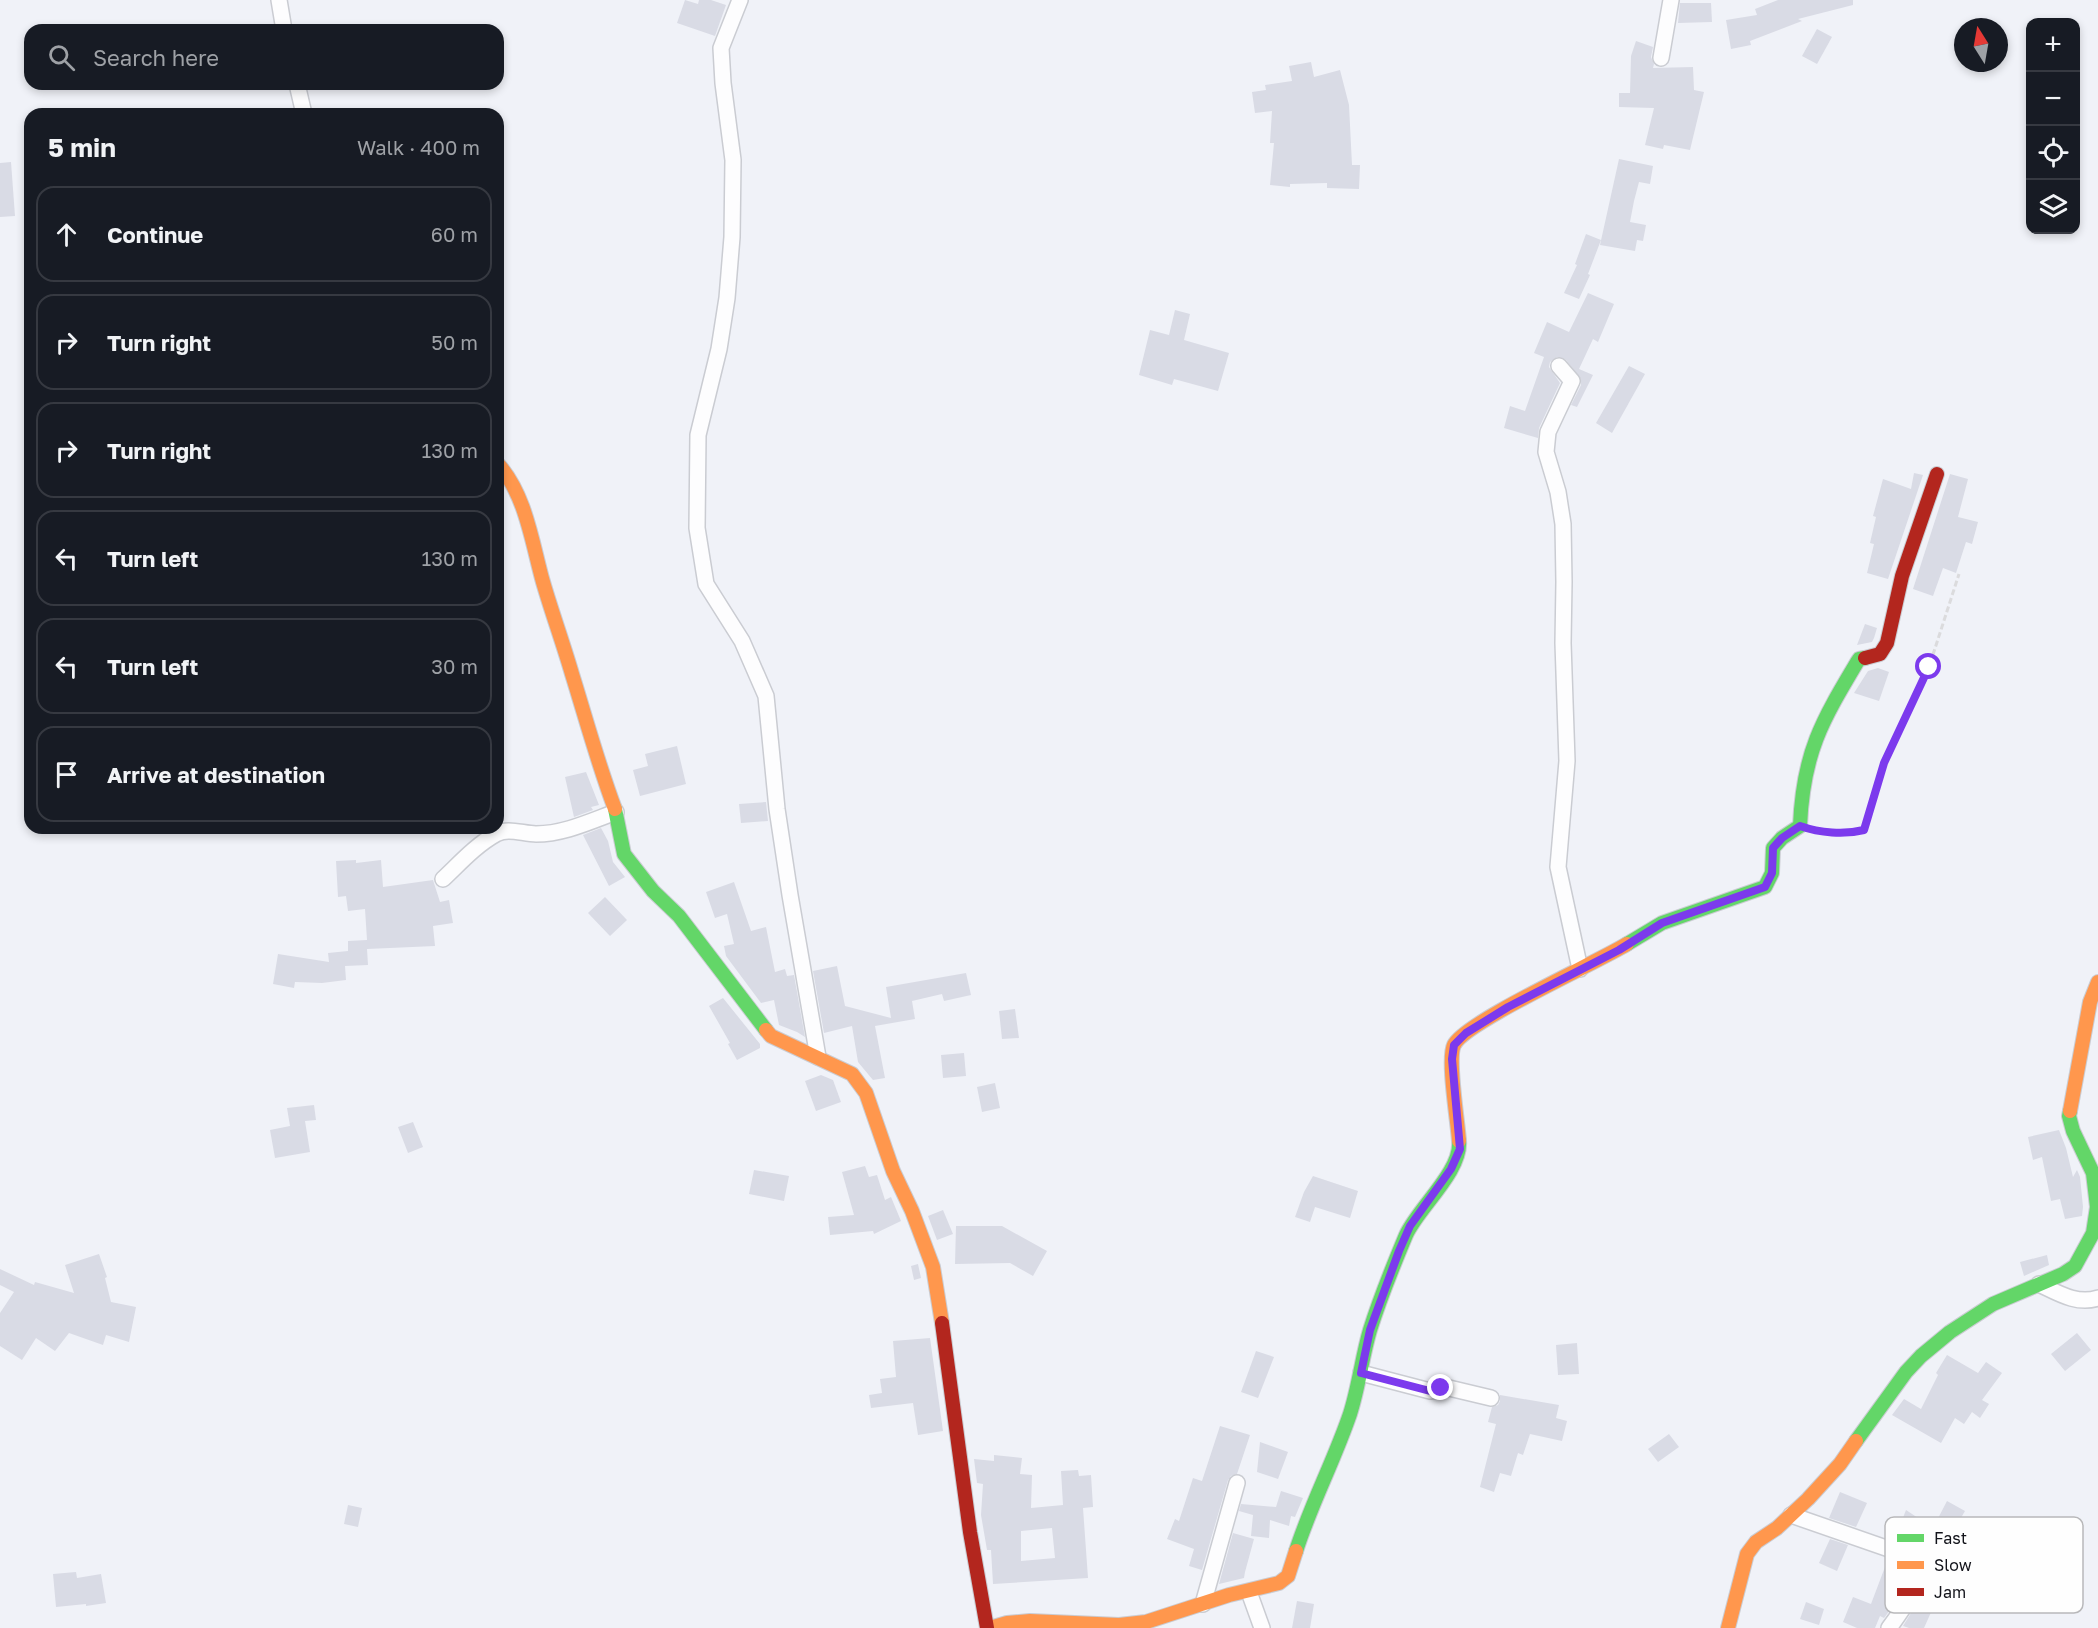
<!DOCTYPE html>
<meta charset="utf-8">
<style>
body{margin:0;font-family:"Golos Text",sans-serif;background:#242831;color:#f1f3f6}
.controls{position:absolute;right:18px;top:18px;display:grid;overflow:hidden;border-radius:12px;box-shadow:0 3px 9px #0003}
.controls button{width:54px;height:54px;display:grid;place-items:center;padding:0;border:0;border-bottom:2px solid #363941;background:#171b24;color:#f1f3f6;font:30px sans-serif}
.compass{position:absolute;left:1954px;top:18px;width:54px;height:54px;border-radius:50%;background:#171b24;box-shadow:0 3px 9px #0003;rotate:349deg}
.stop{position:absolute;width:18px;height:18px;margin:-14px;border:4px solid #7c3aed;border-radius:50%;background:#fff}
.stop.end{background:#7c3aed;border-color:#fff;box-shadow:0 2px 6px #0008}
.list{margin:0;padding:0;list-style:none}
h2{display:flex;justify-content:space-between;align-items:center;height:78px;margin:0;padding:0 24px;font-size:26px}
h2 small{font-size:20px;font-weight:400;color:#9ea1a6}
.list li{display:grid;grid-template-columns:39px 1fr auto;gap:18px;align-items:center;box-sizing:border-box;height:96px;margin:0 12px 12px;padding:0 12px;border:2px solid #363941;border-radius:18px}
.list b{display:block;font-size:22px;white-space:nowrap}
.list em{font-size:20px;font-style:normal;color:#9ea1a6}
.icon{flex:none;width:33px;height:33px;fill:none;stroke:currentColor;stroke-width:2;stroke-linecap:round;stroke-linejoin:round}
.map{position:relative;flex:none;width:2098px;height:1628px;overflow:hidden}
.search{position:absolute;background:#171b24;box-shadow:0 3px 9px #0003;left:24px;top:24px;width:480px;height:66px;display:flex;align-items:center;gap:15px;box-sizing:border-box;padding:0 21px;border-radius:18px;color:#9ea1a6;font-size:22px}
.panel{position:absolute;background:#171b24;box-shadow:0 3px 9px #0003;left:24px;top:108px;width:480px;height:726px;border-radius:18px}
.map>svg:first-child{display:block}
</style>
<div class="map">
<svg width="2098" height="1628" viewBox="0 0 2098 1628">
<rect width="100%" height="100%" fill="#f0f2f8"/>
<g fill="#d9dbe5" fill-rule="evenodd">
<polygon points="685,0 698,4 699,0 711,0 726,5 715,36 677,23"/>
<polygon points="1778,0 1853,0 1853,5 1798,19 1802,21 1750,41 1751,45 1731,49 1726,20 1757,15 1755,9"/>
<polygon points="1680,3 1711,3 1712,22 1678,23"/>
<polygon points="1817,29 1832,37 1817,64 1802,56"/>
<polygon points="1636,41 1653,47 1651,57 1654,64 1653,68 1693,67 1694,90 1704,92 1690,150 1664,145 1663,149 1645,145 1654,108 1619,107 1619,93 1630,93 1631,56"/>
<polygon points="1311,62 1314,77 1340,70 1349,105 1352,165 1360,165 1359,189 1327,188 1327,183 1290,184 1290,187 1270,185 1274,143 1270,143 1272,111 1255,113 1252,92 1266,90 1265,85 1292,81 1289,66"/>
<polygon points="1619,159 1653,166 1650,184 1639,182 1634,201 1630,222 1646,225 1643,241 1637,240 1635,251 1600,245"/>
<polygon points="11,162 15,216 0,217 0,163"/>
<polygon points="1586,234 1601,240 1588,274 1590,275 1579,299 1564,293 1577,265 1575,264"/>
<polygon points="1588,293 1614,304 1598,342 1593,339 1579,369 1593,375 1577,407 1571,405 1581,385 1581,379 1566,360 1557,357 1550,362 1549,367 1560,383 1539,428 1538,438 1504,428 1510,406 1525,411 1544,357 1534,353 1547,322 1569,332"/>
<polygon points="1175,310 1190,314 1184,340 1229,353 1218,391 1174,379 1172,385 1139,375 1150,330 1169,335"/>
<polygon points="1629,366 1645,374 1612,433 1596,423"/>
<polygon points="1914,473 1923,475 1888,579 1867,573 1874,544 1870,543 1876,517 1873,516 1883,479 1911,489"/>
<polygon points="1950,474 1968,479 1958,517 1978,522 1972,544 1966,542 1956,573 1943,568 1933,596 1913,589"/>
<polygon points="1865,624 1877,628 1874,638 1872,642 1857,645"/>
<polygon points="1878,668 1889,672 1879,701 1854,693 1868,671"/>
<polygon points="677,746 686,784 640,796 633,770 648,766 645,754"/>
<polygon points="586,772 599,805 591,807 593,810 574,817 565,777"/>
<polygon points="766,802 768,821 741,823 739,804"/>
<polygon points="601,828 608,841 613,862 625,877 609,886 583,835"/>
<polygon points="356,860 356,863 381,860 383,887 433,880 440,902 449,900 453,923 433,926 435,946 367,949 368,965 345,966 346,980 322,983 295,982 294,988 273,984 278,954 329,962 328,953 348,951 348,941 367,940 365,909 348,911 346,896 338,897 336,861"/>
<polygon points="734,882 751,931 766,927 775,972 785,969 787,976 794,975 805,1037 797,1032 779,1025 774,1000 761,1003 726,956 724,946 734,944 727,914 715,918 706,892"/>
<polygon points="605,897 627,920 610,936 588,913"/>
<polygon points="837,966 845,1006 891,1018 886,987 966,973 971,995 944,1001 942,994 912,1001 915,1019 875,1026 885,1078 873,1080 858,1062 852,1026 824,1033 813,971"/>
<polygon points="723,998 760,1044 760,1048 737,1060 728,1044 730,1043 709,1006"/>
<polygon points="1015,1009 1019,1038 1002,1039 999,1011"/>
<polygon points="964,1053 966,1076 943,1078 941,1055"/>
<polygon points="821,1075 833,1080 841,1102 816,1111 805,1081"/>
<polygon points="995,1083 1000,1108 982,1112 977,1087"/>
<polygon points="314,1105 316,1120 305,1121 310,1152 275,1158 270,1130 290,1126 287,1108"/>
<polygon points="413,1122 423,1147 408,1153 398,1127"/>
<polygon points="2059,1130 2066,1148 2073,1177 2077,1170 2080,1177 2083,1207 2082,1216 2065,1219 2060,1199 2051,1201 2042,1157 2033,1160 2028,1137"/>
<polygon points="865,1166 869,1177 877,1175 885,1200 891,1197 901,1221 874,1234 873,1231 830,1235 828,1217 854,1215 842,1172"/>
<polygon points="754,1170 789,1176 784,1201 749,1194"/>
<polygon points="1313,1176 1358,1191 1350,1218 1315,1207 1310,1222 1295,1217 1304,1192"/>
<polygon points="943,1210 953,1234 937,1240 928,1216"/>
<polygon points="956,1226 1002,1226 1047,1251 1033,1276 1010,1263 955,1264"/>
<polygon points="99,1254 107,1277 105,1278 111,1302 136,1307 129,1342 106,1335 103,1345 69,1333 55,1351 36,1338 22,1360 0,1346 0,1313 14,1292 0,1285 0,1269 34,1285 35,1282 74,1293 65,1265"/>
<polygon points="2047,1255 2049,1265 2024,1276 2020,1262"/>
<polygon points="918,1264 921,1278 914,1280 911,1266"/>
<polygon points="2077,1333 2091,1350 2065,1371 2051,1354"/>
<polygon points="930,1338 943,1431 918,1435 913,1403 871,1408 869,1395 882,1393 880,1379 896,1377 893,1341"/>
<polygon points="1577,1343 1579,1374 1558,1375 1556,1345"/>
<polygon points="1256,1351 1274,1357 1258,1398 1241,1392"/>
<polygon points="1947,1355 1978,1373 1986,1362 2002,1373 1982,1400 1989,1404 1980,1418 1972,1412 1964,1424 1955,1418 1941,1443 1892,1415 1904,1399 1921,1409 1938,1375 1936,1373"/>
<polygon points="1500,1395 1559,1405 1556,1418 1567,1421 1562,1441 1530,1434 1523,1455 1518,1453 1511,1476 1500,1473 1494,1492 1480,1487 1496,1424 1488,1422 1492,1407 1498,1405 1500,1401"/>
<polygon points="1220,1426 1250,1435 1237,1474 1231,1476 1228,1480 1202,1570 1189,1566 1194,1549 1167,1539 1175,1519 1179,1521 1193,1478 1202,1481"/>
<polygon points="1669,1434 1679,1447 1658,1462 1648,1449"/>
<polygon points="1260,1442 1288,1452 1278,1479 1257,1472"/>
<path d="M994 1455 1022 1458 1020 1474 1032 1475 1031 1508 1063 1505 1061 1471 1078 1470 1079 1476 1091 1475 1093 1507 1083 1508 1088 1578 993 1584 991 1550H987L981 1515 983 1484 977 1483 974 1459 994 1461ZM1052 1528 1055 1558 1021 1561V1531Z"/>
<polygon points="1281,1491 1303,1498 1295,1517 1291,1516 1289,1526 1270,1520 1269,1538 1251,1536 1253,1515 1239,1511 1241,1504 1276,1507"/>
<polygon points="1840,1492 1867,1503 1856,1527 1829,1518"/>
<polygon points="1947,1501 1965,1511 1955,1528 1979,1537 1967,1566 1969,1567 1961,1587 1945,1581 1924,1628 1909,1628 1903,1626 1924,1592 1929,1574 1929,1564 1926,1557 1919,1551 1894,1541 1906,1510 1933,1528"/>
<polygon points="348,1505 362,1508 358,1527 344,1524"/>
<polygon points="1233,1533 1254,1539 1245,1572 1244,1578 1219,1584"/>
<polygon points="1830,1539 1848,1545 1837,1571 1819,1563"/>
<polygon points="1888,1559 1905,1565 1910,1568 1910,1571 1906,1584 1890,1610 1884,1618 1880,1616 1875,1628 1857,1628 1843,1622 1853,1597 1871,1604"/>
<polygon points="76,1572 77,1578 101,1574 106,1603 86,1606 86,1604 56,1607 53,1574"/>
<polygon points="1297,1601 1314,1604 1310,1628 1292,1628"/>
<polygon points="1806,1602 1824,1609 1819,1625 1800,1619"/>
</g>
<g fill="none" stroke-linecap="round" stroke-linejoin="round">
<defs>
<g id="street">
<polyline points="279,0 284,30"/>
<polyline points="740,0 721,48 723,83 733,160 732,237 727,298 719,349 698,435 697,528 706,584 742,641 766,696 777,809 790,895 818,1057"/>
<polyline points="1661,58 1671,0"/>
<polyline points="297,84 304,114"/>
<polyline points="1559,366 1572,381 1548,432 1546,452 1558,492 1563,524 1564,582 1563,643 1567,761 1558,867 1580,969"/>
<path d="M443 879C459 864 476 845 496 834 508 827 523 834 536 834 564 834 591 821 616 812"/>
<path d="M2039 1284C2058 1293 2077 1305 2098 1298"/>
<polyline points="1361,1373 1430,1391 1449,1388 1491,1398"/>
<path d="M1791 1515 1909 1556C1913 1559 1918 1561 1919 1565 1925 1580 1898 1616 1889 1628"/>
<polyline points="1249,1592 1262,1628"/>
<polyline points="1203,1604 1237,1483"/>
</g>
<g id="fast">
<polyline points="615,809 624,854 653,891 679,916 766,1030"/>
<path d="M1627 944 1662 923 1765 887 1772 873 1773 848 1782 838 1800 826C1803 752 1822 721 1859 659L1865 658"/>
<polyline points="1856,1441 1906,1372 1921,1356 1950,1332 1993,1304 2063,1274 2075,1266 2093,1233 2097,1207 2093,1173 2073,1131 2069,1116 2070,1111"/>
<path d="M1296 1551C1311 1504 1334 1461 1350 1414 1359 1386 1362 1357 1370 1330 1380 1298 1393 1266 1406 1235 1418 1208 1462 1171 1459 1141"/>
</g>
<g id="slow">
<path d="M498 464C526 495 532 543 543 582 552 613 563 643 572 674 586 719 598 764 615 809"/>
<polyline points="766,1030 771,1036 852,1074 866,1093 893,1171 912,1211 933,1267 942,1323"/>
<polyline points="2070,1111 2090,1002 2098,982"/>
<path d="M1459 1141C1458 1123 1447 1059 1454 1045 1465 1022 1598 962 1627 944"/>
<polyline points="990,1628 1007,1623 1030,1621 1119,1625 1146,1622 1229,1595 1279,1583 1288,1576 1296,1551"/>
<polyline points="1728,1628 1747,1554 1756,1542 1777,1528 1808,1499 1840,1464 1856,1441"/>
</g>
<g id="jam">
<polyline points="1865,658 1880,654 1887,643 1902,576 1937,474"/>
<polyline points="942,1323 970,1532 987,1628"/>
</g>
</defs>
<use href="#street" stroke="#caccd2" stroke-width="18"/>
<use href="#fast" stroke="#caccd2" stroke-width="16"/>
<use href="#slow" stroke="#caccd2" stroke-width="16"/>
<use href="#jam" stroke="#caccd2" stroke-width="16"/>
<polyline stroke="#dbdbdd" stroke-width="3" stroke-dasharray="6 3" stroke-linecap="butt" points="1819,830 1851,833 1864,830 1884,763 1929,667 1959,574"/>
<use href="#street" stroke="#fdfdfe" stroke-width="15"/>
<use href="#fast" stroke="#63d668" stroke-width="14"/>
<use href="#slow" stroke="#ff974d" stroke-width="14"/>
<use href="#jam" stroke="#b3261e" stroke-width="14"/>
</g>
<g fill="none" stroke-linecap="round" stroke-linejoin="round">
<path stroke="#7c3aed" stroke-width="8" d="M1441 1388 1430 1391 1361 1373 1370 1330 1399 1251 1410 1226 1451 1169 1460 1149 1452 1059 1454 1045 1466 1033 1508 1007 1619 950 1662 923 1765 887 1772 873 1773 848 1782 838 1800 826C1820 833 1844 835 1864 830L1884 763 1929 667"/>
</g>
<rect x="1885" y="1517" width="198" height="96" rx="9" fill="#fefefe" stroke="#b8b8ba" stroke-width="1.5"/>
<rect x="1897" y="1534" width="27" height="8" fill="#63d668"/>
<rect x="1897" y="1561" width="27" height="8" fill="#ff974d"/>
<rect x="1897" y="1588" width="27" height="8" fill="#b3261e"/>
<g font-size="16" fill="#13141b">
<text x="1934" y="1544">Fast</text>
<text x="1934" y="1571">Slow</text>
<text x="1934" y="1598">Jam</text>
</g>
</svg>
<div class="controls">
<button>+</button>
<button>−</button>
<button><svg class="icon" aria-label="locate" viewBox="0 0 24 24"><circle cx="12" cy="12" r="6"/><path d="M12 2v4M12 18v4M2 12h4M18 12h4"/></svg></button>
<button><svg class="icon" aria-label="layers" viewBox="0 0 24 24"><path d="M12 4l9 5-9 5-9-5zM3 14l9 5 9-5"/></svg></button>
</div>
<svg class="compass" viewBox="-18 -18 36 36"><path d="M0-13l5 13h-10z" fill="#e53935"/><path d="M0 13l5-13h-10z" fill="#9ea1a6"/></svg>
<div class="stop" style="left:1929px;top:667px"></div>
<div class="stop end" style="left:1441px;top:1388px"></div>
<div class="search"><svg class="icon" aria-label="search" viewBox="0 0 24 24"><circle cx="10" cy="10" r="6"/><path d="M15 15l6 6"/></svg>Search here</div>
<section class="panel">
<h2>5 min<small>Walk · 400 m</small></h2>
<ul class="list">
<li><svg class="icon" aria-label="ahead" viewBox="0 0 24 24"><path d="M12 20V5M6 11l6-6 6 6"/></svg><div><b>Continue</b></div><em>60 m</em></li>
<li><svg class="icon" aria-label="right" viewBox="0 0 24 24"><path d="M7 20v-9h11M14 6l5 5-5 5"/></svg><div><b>Turn right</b></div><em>50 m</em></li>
<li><svg class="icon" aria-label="right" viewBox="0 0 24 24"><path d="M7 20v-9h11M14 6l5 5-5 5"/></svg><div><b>Turn right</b></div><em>130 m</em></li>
<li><svg class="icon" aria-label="left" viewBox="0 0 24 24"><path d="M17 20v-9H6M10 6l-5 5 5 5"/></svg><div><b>Turn left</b></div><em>130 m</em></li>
<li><svg class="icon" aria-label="left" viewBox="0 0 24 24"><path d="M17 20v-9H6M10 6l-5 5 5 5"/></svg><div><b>Turn left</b></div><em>30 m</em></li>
<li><svg class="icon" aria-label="arrive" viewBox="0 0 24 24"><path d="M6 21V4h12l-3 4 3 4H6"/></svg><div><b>Arrive at destination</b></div></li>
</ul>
</section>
</div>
